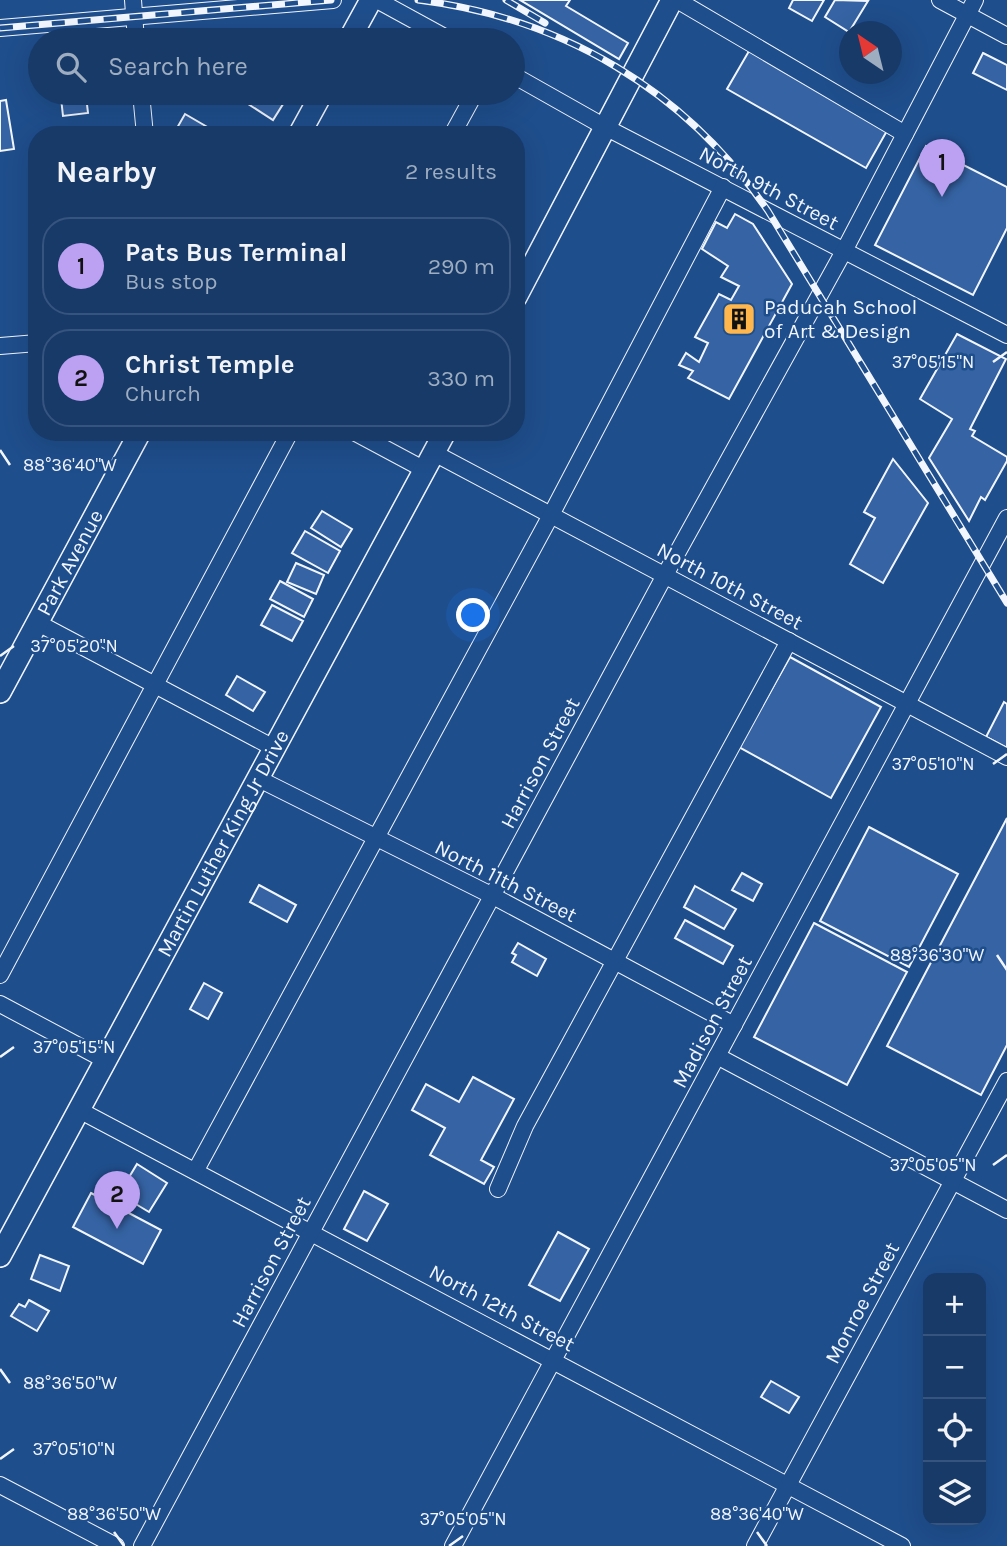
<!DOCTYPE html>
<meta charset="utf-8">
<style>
body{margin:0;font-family:Karla,sans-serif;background:#20416f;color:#f1f3f6}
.controls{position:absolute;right:21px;bottom:21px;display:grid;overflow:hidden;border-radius:14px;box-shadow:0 7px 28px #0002}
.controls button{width:63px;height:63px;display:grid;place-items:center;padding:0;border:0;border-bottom:2px solid #36547d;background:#173a69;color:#f1f3f6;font:35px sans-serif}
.compass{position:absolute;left:839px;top:21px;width:63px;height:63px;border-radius:50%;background:#173a69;box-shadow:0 7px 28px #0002;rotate:325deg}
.you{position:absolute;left:474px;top:616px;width:24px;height:24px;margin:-18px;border:5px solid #fff;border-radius:50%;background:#1a73e8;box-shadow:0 0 0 10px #1a73e833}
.badge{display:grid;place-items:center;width:46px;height:46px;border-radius:50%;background:#bca0f2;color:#111;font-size:23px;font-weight:700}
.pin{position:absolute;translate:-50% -58px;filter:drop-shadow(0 2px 4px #0008)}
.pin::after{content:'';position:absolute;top:37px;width:24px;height:21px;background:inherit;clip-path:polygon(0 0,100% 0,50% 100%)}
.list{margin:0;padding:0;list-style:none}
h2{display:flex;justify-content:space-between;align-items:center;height:91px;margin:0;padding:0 28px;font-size:30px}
h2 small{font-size:23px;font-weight:400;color:#9eadc0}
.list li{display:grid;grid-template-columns:46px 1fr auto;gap:21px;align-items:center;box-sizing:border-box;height:98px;margin:0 14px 14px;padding:0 14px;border:2px solid #36547d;border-radius:28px}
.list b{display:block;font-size:26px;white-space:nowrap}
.list p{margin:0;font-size:23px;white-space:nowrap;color:#9eadc0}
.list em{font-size:23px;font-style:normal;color:#9eadc0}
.icon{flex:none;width:38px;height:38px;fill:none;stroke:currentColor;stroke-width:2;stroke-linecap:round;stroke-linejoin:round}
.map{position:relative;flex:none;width:1007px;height:1546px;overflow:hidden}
.search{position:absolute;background:#173a69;box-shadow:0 7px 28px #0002;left:28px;top:28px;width:497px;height:77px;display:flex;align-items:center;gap:18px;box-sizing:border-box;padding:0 24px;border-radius:38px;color:#9eadc0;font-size:26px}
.panel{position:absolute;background:#173a69;box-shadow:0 7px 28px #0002;left:28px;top:126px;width:497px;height:315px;border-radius:28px}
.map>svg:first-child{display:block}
</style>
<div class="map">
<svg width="1007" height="1546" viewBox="0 0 1007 1546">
<rect width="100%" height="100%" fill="#1f4e8c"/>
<g fill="#3563a3" stroke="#f2f6ff" stroke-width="2">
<polygon points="520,0 570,0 566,6 628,43 619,59"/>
<polygon points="793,0 824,0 812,21 789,8"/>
<polygon points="835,0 868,1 849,32 825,17"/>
<polygon points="749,51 888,129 866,168 727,89"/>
<polygon points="983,53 1007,65 1007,90 973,73"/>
<polygon points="231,93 290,93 273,120"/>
<polygon points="86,96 88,113 63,116 61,98"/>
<polygon points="6,100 14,149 0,151 0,101"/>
<polygon points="185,114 221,135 173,135"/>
<polygon points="926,146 1007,187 1007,228 973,295 875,245"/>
<polygon points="735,214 753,224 792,284 729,399 688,378 693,371 679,365 686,353 699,362 708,343 695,337 719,294 731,300 739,286 721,277 728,266 702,249 716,222 727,228"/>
<polygon points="957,334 1006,359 970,429 975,431 972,436 1007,457 1007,461 985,500 981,497 969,521 929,458 952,419 920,399"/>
<polygon points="893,459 928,503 883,583 850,564 875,518 864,512"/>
<polygon points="322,511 352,529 341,547 311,528"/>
<polygon points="305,531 340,551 328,573 292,553"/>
<polygon points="296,563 324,575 316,594 287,582"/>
<polygon points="280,581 313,599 304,617 270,599"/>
<polygon points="272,605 303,621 292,641 261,625"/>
<polygon points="790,657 881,707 831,798 739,747"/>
<polygon points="237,676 265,692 253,711 226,695"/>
<polygon points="1004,702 1007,704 1007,748 986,737"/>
<polygon points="1007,818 1007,1045 981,1095 887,1046"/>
<polygon points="869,827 958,874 909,967 820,921"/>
<polygon points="742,873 762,884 753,901 732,890"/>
<polygon points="259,885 296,905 287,922 250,902"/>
<polygon points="695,886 736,909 724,929 684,907"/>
<polygon points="685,920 733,946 723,964 675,938"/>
<polygon points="814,923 907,972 847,1085 754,1037"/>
<polygon points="518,943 546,959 537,976 512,962 516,955 512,953"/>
<polygon points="204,983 222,993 208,1019 190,1009"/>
<polygon points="473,1077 514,1099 481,1160 494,1167 484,1184 430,1155 445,1128 412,1110 426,1084 459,1102"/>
<polygon points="137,1164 167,1183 149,1212 119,1194"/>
<polygon points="364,1191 388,1204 367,1241 344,1229"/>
<polygon points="91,1193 161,1230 143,1264 73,1227"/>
<polygon points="558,1232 589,1249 560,1301 529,1285"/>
<polygon points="40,1255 69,1266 60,1291 31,1279"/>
<polygon points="29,1300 49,1311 37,1331 11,1316 19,1304 25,1307"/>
<polygon points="771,1381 799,1397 789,1413 761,1397"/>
</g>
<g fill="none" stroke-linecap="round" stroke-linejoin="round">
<defs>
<g id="minor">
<polyline points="133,0 136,40"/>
<polyline points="377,0 450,40"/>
<polyline points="677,0 905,134"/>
<polyline points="940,0 1007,36"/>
<polyline points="0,28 333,0"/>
<polyline points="513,75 605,127 1007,335"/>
<polyline points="141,93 145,135"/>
<polyline points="452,135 475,93"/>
<polyline points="0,346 37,343"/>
<polyline points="354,432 425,470"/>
<polyline points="434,453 1007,757"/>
<polyline points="38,623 274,748"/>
<polyline points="257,778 493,896 734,1025"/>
<polyline points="0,975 290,432"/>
<polyline points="0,1004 105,1060"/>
<polyline points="717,1056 1007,1210"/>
<polyline points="79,1110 902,1546"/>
<polyline points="196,1170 551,515 723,187"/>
<polyline points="498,1189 525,1126 789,641"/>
<polyline points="0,1485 116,1546"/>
<polyline points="142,1546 665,575 844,251 975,0"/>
<polyline points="453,1546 1007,518"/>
<polyline points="755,1546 1007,1081"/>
</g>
<g id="major">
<polyline points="349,40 371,0"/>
<polyline points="299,135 322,93"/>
<polyline points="516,297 672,0"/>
<path id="s1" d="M0 692 140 432"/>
<path id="s2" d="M0 1256 445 432"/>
</g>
</defs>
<use href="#minor" stroke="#f2f6ff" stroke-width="18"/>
<use href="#major" stroke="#f2f6ff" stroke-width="24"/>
<use href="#minor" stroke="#1f4e8c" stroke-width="16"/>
<use href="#major" stroke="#1f4e8c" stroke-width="21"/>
<defs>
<g id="rail">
<path d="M418 0C563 18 685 90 768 211L1007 603"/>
<polyline points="506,0 545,23"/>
<polyline points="0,28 331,0"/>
</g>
</defs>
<use href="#rail" stroke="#f2f6ff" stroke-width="7"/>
<use href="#rail" stroke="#1f4e8c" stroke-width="4.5" stroke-dasharray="13" stroke-linecap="butt"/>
</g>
<path fill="none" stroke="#f2f6ff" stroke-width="2.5" d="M993 362 1007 352M0 450 10 465M0 656 14 646M993 764 1007 754M997 955 1007 970M0 1057 14 1047M993 1165 1007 1155M0 1369 10 1383M0 1459 14 1449M114 1532 124 1546M757 1532 767 1546M449 1546 463 1536"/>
<defs>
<symbol id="building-square" viewBox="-11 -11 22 22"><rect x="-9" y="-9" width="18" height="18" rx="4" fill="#ffb74d" stroke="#1f4e8c"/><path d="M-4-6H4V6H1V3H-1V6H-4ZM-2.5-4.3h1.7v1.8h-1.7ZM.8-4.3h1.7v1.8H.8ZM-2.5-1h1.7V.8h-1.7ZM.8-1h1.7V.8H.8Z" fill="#111"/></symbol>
</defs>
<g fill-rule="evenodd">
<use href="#building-square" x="720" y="300" width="38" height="38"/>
</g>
<g text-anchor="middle" stroke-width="5" stroke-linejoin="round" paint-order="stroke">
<g font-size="21" fill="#f2f6ff" stroke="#1f4e8c">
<text transform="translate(769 188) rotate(28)" y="7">North 9th Street</text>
<text dy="7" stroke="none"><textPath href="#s1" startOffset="147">Park Avenue</textPath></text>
<text transform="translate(730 586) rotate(28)" y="7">North 10th Street</text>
<text transform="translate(540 763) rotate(-62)" y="7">Harrison Street</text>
<text dy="7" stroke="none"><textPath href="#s2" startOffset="469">Martin Luther King Jr Drive</textPath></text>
<text transform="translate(506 881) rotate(27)" y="7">North 11th Street</text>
<text transform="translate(712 1022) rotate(-62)" y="7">Madison Street</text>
<text transform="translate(271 1262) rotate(-62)" y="7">Harrison Street</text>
<text transform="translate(862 1303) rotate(-62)" y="7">Monroe Street</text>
<text transform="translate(502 1308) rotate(28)" y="7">North 12th Street</text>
</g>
<g font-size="21" fill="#f2f6ff" stroke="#1f4e8c" text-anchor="start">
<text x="764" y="314">Paducah School<tspan x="764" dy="24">of Art &amp; Design</tspan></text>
</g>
</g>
<g font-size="18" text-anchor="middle" fill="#f2f6ff" stroke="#1f4e8c" stroke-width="5" stroke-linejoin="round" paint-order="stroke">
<text x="933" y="368">37°05'15"N</text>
<text x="70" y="471">88°36'40"W</text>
<text x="74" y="652">37°05'20"N</text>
<text x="933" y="770">37°05'10"N</text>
<text x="937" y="961">88°36'30"W</text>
<text x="74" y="1053">37°05'15"N</text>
<text x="933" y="1171">37°05'05"N</text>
<text x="70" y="1389">88°36'50"W</text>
<text x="74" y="1455">37°05'10"N</text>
<text x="114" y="1520">88°36'50"W</text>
<text x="757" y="1520">88°36'40"W</text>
<text x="463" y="1525">37°05'05"N</text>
</g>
</svg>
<div class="controls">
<button>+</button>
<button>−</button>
<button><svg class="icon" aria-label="locate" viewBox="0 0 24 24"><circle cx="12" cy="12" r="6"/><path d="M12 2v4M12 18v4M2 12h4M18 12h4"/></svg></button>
<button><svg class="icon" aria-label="layers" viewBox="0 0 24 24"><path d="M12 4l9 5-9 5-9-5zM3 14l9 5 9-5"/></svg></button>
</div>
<svg class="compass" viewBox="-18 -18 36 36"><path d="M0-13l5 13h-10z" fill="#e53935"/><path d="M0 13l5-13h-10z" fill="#9eadc0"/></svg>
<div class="you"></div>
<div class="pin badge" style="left:942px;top:197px">1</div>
<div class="pin badge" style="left:117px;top:1229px">2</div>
<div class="search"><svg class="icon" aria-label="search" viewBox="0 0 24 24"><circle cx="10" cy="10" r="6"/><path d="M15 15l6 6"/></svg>Search here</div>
<section class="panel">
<h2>Nearby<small>2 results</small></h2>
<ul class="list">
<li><span class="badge">1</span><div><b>Pats Bus Terminal</b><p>Bus stop</p></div><em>290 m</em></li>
<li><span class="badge">2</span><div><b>Christ Temple</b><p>Church</p></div><em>330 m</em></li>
</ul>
</section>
</div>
